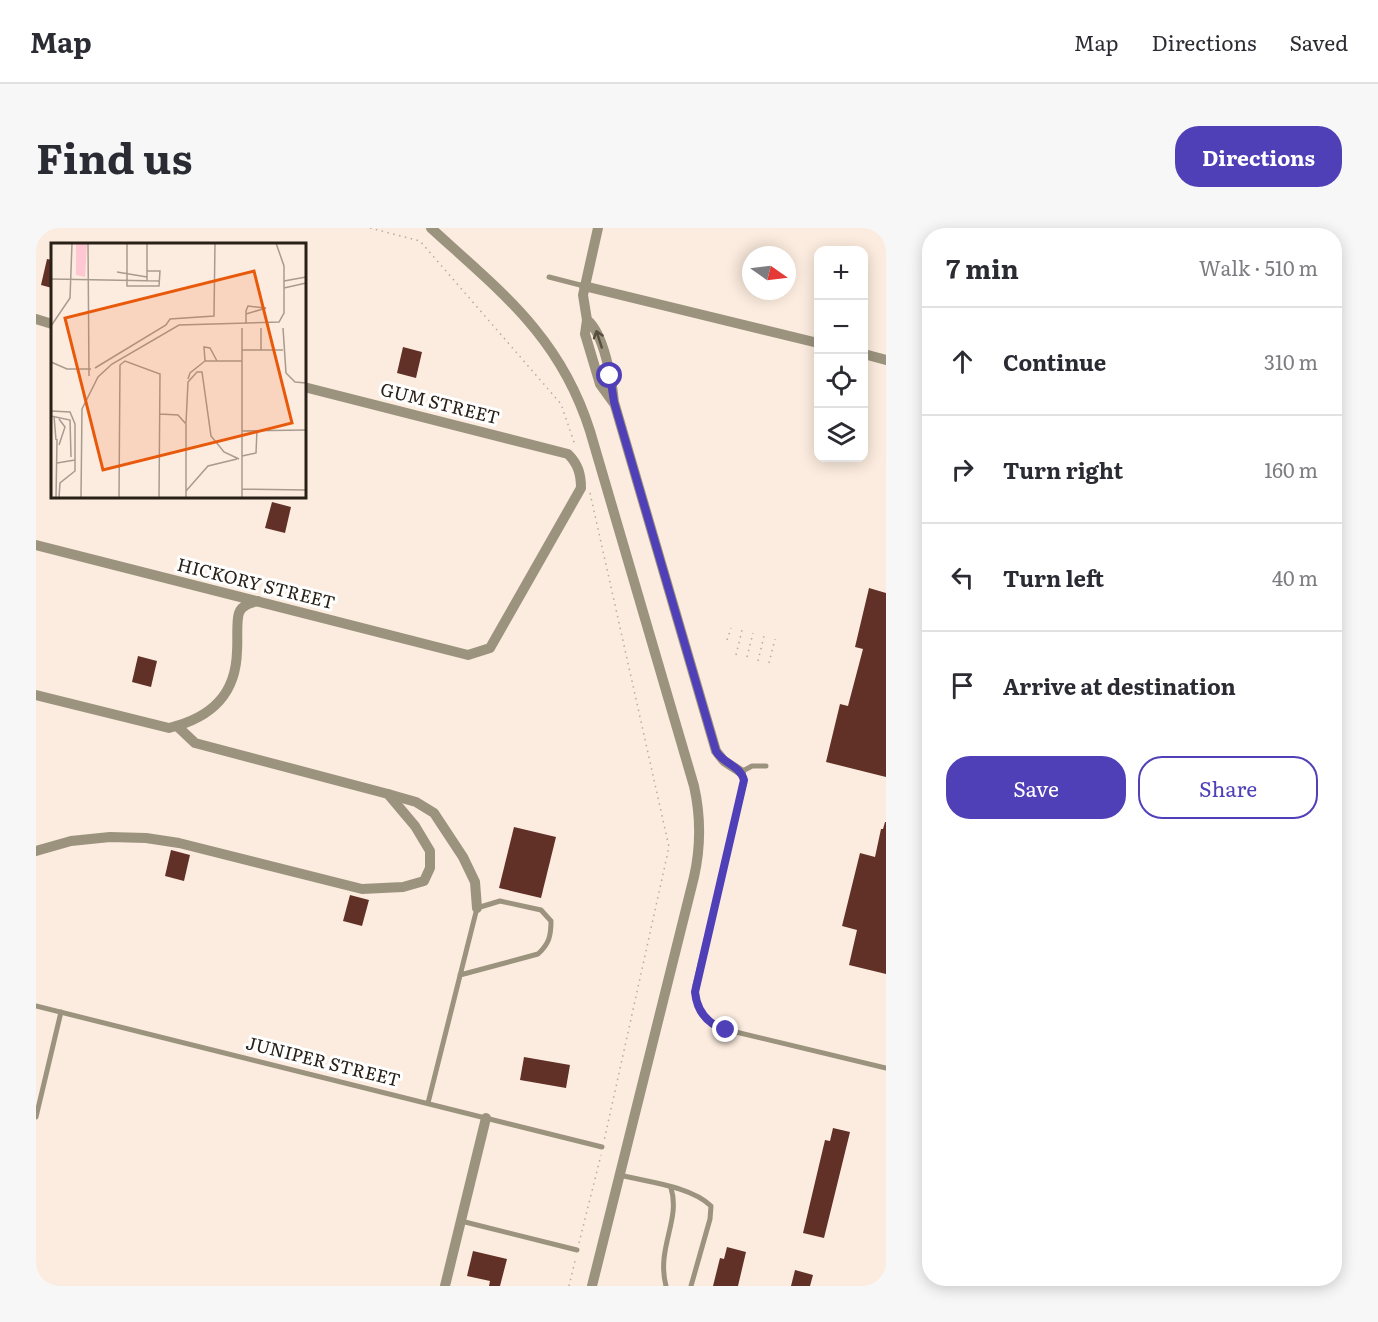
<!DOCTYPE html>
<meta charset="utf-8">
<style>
body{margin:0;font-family:Literata,serif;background:#f7f7f7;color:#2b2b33}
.controls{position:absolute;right:18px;top:18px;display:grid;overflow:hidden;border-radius:12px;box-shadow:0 3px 15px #0003}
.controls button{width:54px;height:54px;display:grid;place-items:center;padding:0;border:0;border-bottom:2px solid #e1e1e2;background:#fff;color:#2b2b33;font:30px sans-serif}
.compass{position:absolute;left:706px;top:18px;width:54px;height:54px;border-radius:50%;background:#fff;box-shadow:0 3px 15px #0003;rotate:104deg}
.stop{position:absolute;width:18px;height:18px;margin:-14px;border:4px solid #5040b7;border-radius:50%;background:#fff}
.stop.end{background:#5040b7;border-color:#fff;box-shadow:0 2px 6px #0008}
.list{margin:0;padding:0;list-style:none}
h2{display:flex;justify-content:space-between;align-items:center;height:78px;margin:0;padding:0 24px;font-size:26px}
h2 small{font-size:20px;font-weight:400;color:#7c7c81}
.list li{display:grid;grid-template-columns:39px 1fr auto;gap:18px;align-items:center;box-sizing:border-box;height:108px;padding:0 24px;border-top:2px solid #e1e1e2}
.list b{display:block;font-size:22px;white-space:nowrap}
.list em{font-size:20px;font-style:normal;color:#7c7c81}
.actions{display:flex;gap:12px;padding:18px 24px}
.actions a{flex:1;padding:14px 0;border:2px solid #5040b7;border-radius:24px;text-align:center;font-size:21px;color:#5040b7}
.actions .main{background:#5040b7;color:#fff}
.icon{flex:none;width:33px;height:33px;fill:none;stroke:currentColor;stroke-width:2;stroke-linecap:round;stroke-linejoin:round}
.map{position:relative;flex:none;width:850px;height:1058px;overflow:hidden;border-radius:24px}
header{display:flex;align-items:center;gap:36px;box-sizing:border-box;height:84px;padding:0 30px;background:#fff;border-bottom:2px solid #e1e1e2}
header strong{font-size:28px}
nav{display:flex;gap:33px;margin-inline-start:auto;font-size:21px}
.intro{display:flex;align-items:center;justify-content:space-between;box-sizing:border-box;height:144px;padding:0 36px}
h1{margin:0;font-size:42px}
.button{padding:15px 27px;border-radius:24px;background:#5040b7;color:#fff;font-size:21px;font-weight:700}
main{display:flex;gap:36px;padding:0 36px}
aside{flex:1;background:#fff;border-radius:24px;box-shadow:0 3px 15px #0003}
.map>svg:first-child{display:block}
</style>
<header>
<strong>Map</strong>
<nav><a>Map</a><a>Directions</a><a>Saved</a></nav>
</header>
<div class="intro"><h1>Find us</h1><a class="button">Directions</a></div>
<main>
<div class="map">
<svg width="850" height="1058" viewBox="0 0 850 1058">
<rect width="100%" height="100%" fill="#fcecdf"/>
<g fill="#613127">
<polygon points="11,31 16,32 16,60 5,57"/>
<polygon points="367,119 386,124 380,150 361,145"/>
<polygon points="236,274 255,279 249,305 229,300"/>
<polygon points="833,360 850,365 850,549 790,534 804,476 812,478 827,421 819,419"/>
<polygon points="102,428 121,433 115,459 96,454"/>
<polygon points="849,594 850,594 850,746 813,737 821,702 806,698 824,625 839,629 845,601 847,601"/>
<polygon points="478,599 520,609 505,670 463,660"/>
<polygon points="135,622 154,627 148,653 129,648"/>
<polygon points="314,667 333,672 326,698 307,693"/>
<polygon points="488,829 534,837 530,860 484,852"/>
<polygon points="797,900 814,904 788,1010 767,1005 789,912 794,913"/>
<polygon points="691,1019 710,1024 702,1058 677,1058 684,1030 688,1031"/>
<polygon points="437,1023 471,1031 464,1058 453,1058 454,1053 431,1048"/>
<polygon points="759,1042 777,1047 774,1058 755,1058"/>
</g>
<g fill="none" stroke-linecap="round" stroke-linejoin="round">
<g stroke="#b7aa9e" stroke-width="1.5" stroke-dasharray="1.5 4.5" stroke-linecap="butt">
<polyline points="334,0 384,13 525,176 539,217"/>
<polyline points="554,265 633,619 568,913"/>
<polyline points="691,412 695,400"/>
<polyline points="700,427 706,402"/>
<polyline points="711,429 717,405"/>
<polyline points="722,433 728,408"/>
<polyline points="733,435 739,411"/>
<polyline points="543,1015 565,927"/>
<polyline points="533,1058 540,1029"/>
</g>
<g stroke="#9c937e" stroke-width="5">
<polyline points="513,49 548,58"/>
<path d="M730 538H716L705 544 708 557 659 757C658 777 666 791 683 800L850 840"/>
<polyline points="0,778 566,919"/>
<path d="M392 875 441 680 464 673 505 682 515 693C515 708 513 716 502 726L424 747"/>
<polyline points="0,889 25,784"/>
<path d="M584 947C611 954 655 958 675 978L674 991 655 1058"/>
<polyline points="425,993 541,1022"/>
<path d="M630 1058C620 1020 645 992 635 960"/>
</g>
<g stroke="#9c937e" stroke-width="10">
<path d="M395 0C465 64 524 108 554 203L658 558C665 589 665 618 658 649L556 1058"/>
<polyline points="562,0 547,67 551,92 549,106 564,156 577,174"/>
<polyline points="548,58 782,115"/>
<polyline points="0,91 16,96"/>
<path d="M551 92C568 105 576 153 578 174L680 523 688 533 705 544"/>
<polyline points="828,126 850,132"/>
<path d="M0 317 432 427 454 420 545 260C545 246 542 236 532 226L268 159"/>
<path d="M0 467 133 500C175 490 200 467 201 423 202 413 200 393 203 385 206 377 214 375 222 373"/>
<polyline points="352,566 380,574 398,585 427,629 439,654 441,680"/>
<polyline points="0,623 35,613 74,609 110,610 143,615 326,661 367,659 388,653 394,640 394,623 379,598 352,566 159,515 141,498"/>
<polyline points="409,1058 450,890"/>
</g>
</g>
<defs><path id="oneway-shaft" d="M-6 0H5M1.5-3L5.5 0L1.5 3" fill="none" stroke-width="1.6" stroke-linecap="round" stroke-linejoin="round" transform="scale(1.5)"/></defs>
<use stroke="#574e41" href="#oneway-shaft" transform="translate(563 111) rotate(-108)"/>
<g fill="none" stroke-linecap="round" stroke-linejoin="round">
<path stroke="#5040b7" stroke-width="8" d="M574 148 578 174 680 523C687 536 704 537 708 552L659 764C661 783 671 796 690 802"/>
</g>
<g text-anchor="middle" stroke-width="6" stroke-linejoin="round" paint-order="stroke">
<g font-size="18" fill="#292018" stroke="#fff">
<text transform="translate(404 176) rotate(14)" y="6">GUM STREET</text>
<text transform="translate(220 356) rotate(14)" y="6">HICKORY STREET</text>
<text transform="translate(287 834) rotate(14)" y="6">JUNIPER STREET</text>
</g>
</g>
<g transform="translate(15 15)">
<rect width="255" height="255" fill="#fcecdf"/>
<path d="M25 0H36L34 34 25 32Z" fill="#fec7d2"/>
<path fill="none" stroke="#a89a8f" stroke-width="1.5" d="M37 0 38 133M76 0V43H108L109 28H96M96 0V38M66 29 96 34M0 36 109 38M233 38 255 34M233 45 255 40M195 71 215 65 197 63 195 68V81M0 83 19 55 21 0M191 85V255M210 85V107M232 85 235 130 244 139 255 140M191 107H232M166 118 159 105 153 104 154 118H191M0 119 16 126H40M44 125 115 82 119 76 163 73 164 0M137 136 139 130 154 118M0 168 19 169 24 181V228L9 240 8 255M109 171 127 172 135 181V255M0 173 19 177 20 214M3 173 5 197M8 176 14 184 8 202M135 180 137 139 146 129H151L160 193 173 209 188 216M191 188 255 187M191 213 205 210 206 187M6 220 24 217M191 246 255 247M135 248 157 223 186 216M5 255 6 196M30 255 31 166 47 134 61 121 128 82 228 79 233 70V23L225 0M68 255 69 122 74 118 109 131 108 255"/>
<path fill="#e8590c" fill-opacity="0.15" stroke="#e8590c" stroke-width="3" d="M203 28 241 180 52 227 14 75Z"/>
<rect width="255" height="255" fill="none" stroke="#292018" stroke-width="3"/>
</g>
</svg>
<div class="controls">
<button>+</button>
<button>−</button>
<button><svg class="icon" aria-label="locate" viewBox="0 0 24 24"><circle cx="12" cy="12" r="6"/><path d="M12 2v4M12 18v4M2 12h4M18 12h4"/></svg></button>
<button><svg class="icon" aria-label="layers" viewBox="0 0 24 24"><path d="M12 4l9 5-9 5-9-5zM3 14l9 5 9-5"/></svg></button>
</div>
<svg class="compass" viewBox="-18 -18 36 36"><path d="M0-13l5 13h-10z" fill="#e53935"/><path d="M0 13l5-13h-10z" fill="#7c7c81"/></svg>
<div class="stop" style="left:574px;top:148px"></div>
<div class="stop end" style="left:690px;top:802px"></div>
</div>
<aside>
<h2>7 min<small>Walk · 510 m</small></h2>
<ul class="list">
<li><svg class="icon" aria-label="ahead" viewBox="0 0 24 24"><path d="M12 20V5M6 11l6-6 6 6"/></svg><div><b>Continue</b></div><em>310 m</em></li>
<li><svg class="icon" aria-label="right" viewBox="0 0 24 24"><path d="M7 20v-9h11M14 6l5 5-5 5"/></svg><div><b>Turn right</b></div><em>160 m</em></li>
<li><svg class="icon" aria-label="left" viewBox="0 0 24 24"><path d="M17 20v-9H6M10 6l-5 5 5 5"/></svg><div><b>Turn left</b></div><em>40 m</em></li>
<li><svg class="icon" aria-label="arrive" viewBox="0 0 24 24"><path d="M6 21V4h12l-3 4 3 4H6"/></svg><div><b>Arrive at destination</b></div></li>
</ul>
<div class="actions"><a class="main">Save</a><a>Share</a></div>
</aside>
</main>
